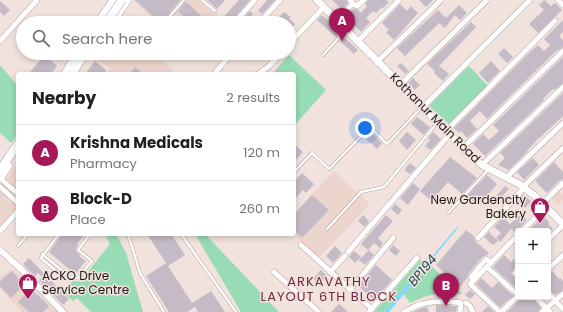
<!DOCTYPE html>
<meta charset="utf-8">
<style>
body{margin:0;font-family:Poppins,sans-serif;background:#f6f6f6;color:#202124}
.controls{position:absolute;right:12px;bottom:12px;display:grid;overflow:hidden;border-radius:4px;box-shadow:0 2px 6px #0003}
.controls button{width:36px;height:36px;display:grid;place-items:center;padding:0;border:0;border-bottom:1px solid #e0e0e0;background:#fff;color:#202124;font:20px sans-serif}
.you{position:absolute;left:365px;top:128px;width:14px;height:14px;margin:-10px;border:3px solid #fff;border-radius:50%;background:#1a73e8;box-shadow:0 0 0 6px #1a73e833}
.badge{display:grid;place-items:center;width:26px;height:26px;border-radius:50%;background:#a71858;color:#fff;font-size:13px;font-weight:700}
.pin{position:absolute;translate:-50% -33px;filter:drop-shadow(0 1px 2px #0008)}
.pin::after{content:'';position:absolute;top:21px;width:14px;height:12px;background:inherit;clip-path:polygon(0 0,100% 0,50% 100%)}
.list{margin:0;padding:0;list-style:none}
h2{display:flex;justify-content:space-between;align-items:center;height:52px;margin:0;padding:0 16px;font-size:17px}
h2 small{font-size:13px;font-weight:400;color:#757577}
.list li{display:grid;grid-template-columns:26px 1fr auto;gap:12px;align-items:center;box-sizing:border-box;height:56px;padding:0 16px;border-top:1px solid #e0e0e0}
.list b{display:block;font-size:15px;white-space:nowrap}
.list p{margin:0;font-size:13px;white-space:nowrap;color:#757577}
.list em{font-size:13px;font-style:normal;color:#757577}
.icon{flex:none;width:22px;height:22px;fill:none;stroke:currentColor;stroke-width:2;stroke-linecap:round;stroke-linejoin:round}
.map{position:relative;flex:none;width:563px;height:312px;overflow:hidden}
.search{position:absolute;background:#fff;box-shadow:0 2px 6px #0003;left:16px;top:16px;width:280px;height:44px;display:flex;align-items:center;gap:10px;box-sizing:border-box;padding:0 14px;border-radius:22px;color:#757577;font-size:15px}
.panel{position:absolute;background:#fff;box-shadow:0 2px 6px #0003;left:16px;top:72px;width:280px;height:164px;border-radius:4px}
.map>svg:first-child{display:block}
</style>
<div class="map">
<svg width="563" height="312" viewBox="0 0 563 312">
<rect width="100%" height="100%" fill="#f1e2dd"/>
<g fill="#ecd5cc">
<polygon points="133,0 198,0 221,19 217,23 157,23"/>
<polygon points="95,53 157,53 173,70 169,74 105,74 110,68 92,56"/>
<polygon points="18,162 18,190 6,180"/>
<polygon points="334,171 370,204 319,258 293,234 294,234 294,214"/>
<polygon points="0,189 18,204 18,206 0,228"/>
<polygon points="559,191 563,195 563,200 558,205 551,198"/>
<polygon points="13,269 58,312 22,312 0,288 0,277"/>
</g>
<g fill="#97dcb4">
<polygon points="289,55 326,90 294,126 294,74 272,74"/>
<polygon points="0,65 18,86 18,134 11,143 0,133"/>
<polygon points="469,66 488,86 449,124 429,106"/>
<polygon points="105,234 116,234 126,253 143,312 91,312 77,298 73,301 62,291 73,281 78,281 82,279 110,244"/>
<polygon points="195,234 205,234 279,312 241,312"/>
<polygon points="420,260 426,263 384,312 374,312"/>
<path d="M429 264 462 294C443 291 427 294 410 303L404 294Z"/>
</g>
<polygon fill="#79d9ff" points="426,263 428,265 389,312 384,312"/>
<g fill="none" stroke-linecap="round" stroke-linejoin="round">
<polyline stroke="#79d9ff" stroke-width="1.5" points="426,265 457,228"/>
</g>
<g fill="#c4bbc6">
<polygon points="135,0 180,0 161,23"/>
<polygon points="207,0 225,0 217,9"/>
<polygon points="239,0 250,0 230,23 218,23"/>
<polygon points="267,0 275,0 262,14 258,11"/>
<polygon points="332,0 346,0 348,3 342,9"/>
<polygon points="368,0 386,0 389,2 383,8 382,7 376,13 373,11 366,18 370,22 361,32 345,16 354,9 358,10 361,13 367,6 365,4"/>
<polygon points="419,0 433,0 426,7"/>
<polygon points="544,0 551,6 555,3 562,10 538,33 529,24 544,10 539,5"/>
<polygon points="0,1 10,10 4,16 0,12"/>
<polygon points="186,2 209,23 191,23 178,11"/>
<polygon points="400,4 407,11 411,6 418,13 394,40 386,32 389,30 382,23"/>
<polygon points="459,5 467,13 460,20 455,15 445,28 439,23 405,56 397,48 438,10 446,18"/>
<polygon points="250,11 253,14 245,23 242,20"/>
<polygon points="284,12 291,17 289,19 295,24 292,27 289,25 289,23 286,23 279,17"/>
<polygon points="322,15 340,33 336,37 317,20"/>
<polygon points="563,20 563,32 559,36 563,40 563,47 555,52 487,119 480,111 470,121 477,129 467,138 461,131 459,133 454,128 529,53 538,45 544,51 550,45 544,39"/>
<polygon points="471,22 476,27 439,66 449,74 443,81 434,73 435,71 427,64"/>
<polygon points="344,37 358,50 354,54 340,41"/>
<polygon points="504,48 513,57 507,63 498,54"/>
<polygon points="45,55 57,66 51,74 28,74"/>
<polygon points="563,57 563,83 554,90 553,89 543,99 544,100 485,156 473,144 483,134 489,140 499,131 493,125"/>
<polygon points="95,61 106,70 103,74 85,74"/>
<polygon points="491,61 500,71 488,83 479,73"/>
<polygon points="401,63 409,71 405,74 397,66"/>
<polygon points="135,67 143,74 129,74"/>
<polygon points="413,78 420,85 415,90 408,83"/>
<polygon points="563,93 563,116 561,118 536,141 527,151 527,152 509,170 498,165 505,158 500,153"/>
<polygon points="417,117 430,127 424,135 411,124"/>
<polygon points="407,132 416,140 407,150 399,141"/>
<polygon points="433,132 441,139 431,150 425,146 430,140 428,138"/>
<polygon points="372,133 382,143 377,149 366,139"/>
<polygon points="294,144 303,152 294,162"/>
<polygon points="450,157 477,178 462,194 448,182 432,201 420,191"/>
<polygon points="533,158 539,165 524,180 517,172"/>
<polygon points="554,162 563,172 563,179 560,180 547,193 535,181"/>
<polygon points="410,163 416,168 410,174 404,170"/>
<polygon points="302,173 314,184 306,193 303,190 294,200 294,182"/>
<polygon points="487,175 497,184 478,206 467,196"/>
<polygon points="413,183 420,189 408,205 400,198"/>
<polygon points="505,186 509,189 500,198 497,195"/>
<polygon points="312,195 329,210 302,238 294,230 294,214"/>
<polygon points="523,195 531,201 525,208 518,201"/>
<polygon points="533,201 540,208 536,211 529,205"/>
<polygon points="395,204 402,210 398,215 391,209"/>
<polygon points="521,214 527,220 515,233 511,229 500,242 496,238 501,233 494,227 503,217 510,224"/>
<polygon points="363,215 369,221 365,227 358,221"/>
<polygon points="386,215 393,221 378,238 383,243 380,248 374,243 368,250 361,244"/>
<polygon points="543,216 549,222 548,224 553,229 548,234 548,231 528,231"/>
<polygon points="466,230 474,236 475,241 489,253 487,255 483,256 468,274 467,278 460,287 436,265"/>
<polygon points="489,232 498,241 493,245 484,237"/>
<polygon points="62,234 85,234 77,244 78,245 75,250 80,255 79,256 86,261 75,274 49,252"/>
<polygon points="147,234 171,234 185,255 168,266 192,303 211,291 225,312 198,312 195,307 187,312 169,312 146,276 166,263"/>
<polygon points="393,245 400,251 396,256 389,250"/>
<polygon points="335,246 342,253 333,263 326,256"/>
<polygon points="369,250 374,255 365,265 359,260"/>
<polygon points="354,251 361,257 355,263 349,257"/>
<polygon points="504,255 511,262 518,255 518,267 513,270 511,273 513,276 518,277 518,290 493,267"/>
<polygon points="29,258 69,299 63,305 39,280 42,277 38,273 35,276 23,264"/>
<polygon points="376,265 392,280 374,300 358,286"/>
<polygon points="321,270 327,276 319,284 313,279"/>
<polygon points="12,271 24,285 11,298 0,286 0,281"/>
<polygon points="552,271 559,279 560,278 563,281 563,290 556,295 548,289 548,275"/>
<polygon points="481,278 492,288 498,282 513,296 500,307 476,284"/>
<polygon points="31,289 49,306 43,312 29,312 18,302"/>
<polygon points="470,290 475,294 470,299 465,295"/>
<polygon points="522,297 532,297 541,308 538,312 507,312"/>
<polygon points="339,304 348,312 331,312"/>
<polygon points="436,305 457,306 456,312 436,312"/>
<polygon points="488,306 494,312 482,312"/>
<polygon points="427,307 429,312 412,312 419,309"/>
</g>
<g fill="none" stroke-linecap="round" stroke-linejoin="round">
<defs>
<g id="service">
<polyline points="202,0 215,11"/>
<polyline points="164,23 184,0"/>
<polyline points="323,55 346,30"/>
<polyline points="294,172 312,153 329,169 370,127 387,144 422,107"/>
<polyline points="448,213 489,169"/>
<polyline points="327,229 361,192 384,187 437,123"/>
<polyline points="59,234 41,258 62,276"/>
<polyline points="128,234 140,273 164,312"/>
<polyline points="181,234 236,312"/>
<polyline points="18,246 28,234"/>
<polyline points="42,254 70,277 78,278 92,261 78,250 90,234"/>
</g>
<g id="minor">
<polyline points="350,0 353,4 357,6 364,0"/>
<polyline points="558,0 563,5"/>
<polyline points="336,19 353,4"/>
<polyline points="234,23 255,0"/>
<polyline points="259,23 280,0"/>
<polyline points="0,41 37,0"/>
<polyline points="358,41 399,0"/>
<polyline points="289,44 324,7"/>
<polyline points="378,61 441,0"/>
<polyline points="214,74 232,53"/>
<polyline points="258,74 269,66 281,53"/>
<polyline points="401,84 487,0"/>
<polyline points="423,107 529,1"/>
<polyline points="446,131 555,21"/>
<polyline points="463,148 563,51"/>
<polyline points="482,165 563,87"/>
<polyline points="0,178 18,194"/>
<polyline points="506,178 563,123"/>
<polyline points="0,187 18,203"/>
<polyline points="523,187 563,148"/>
<polyline points="543,203 563,183"/>
<polyline points="0,231 18,211"/>
<polyline points="522,231 546,207"/>
<polyline points="478,238 524,188"/>
<polyline points="548,240 563,225"/>
<polyline points="301,245 372,309"/>
<polyline points="348,252 449,135"/>
<polyline points="487,267 518,295"/>
<polyline points="548,269 563,255"/>
<polyline points="274,272 319,312"/>
<polyline points="330,272 345,256"/>
<polyline points="515,273 518,271"/>
<polyline points="474,280 471,277 486,259 491,263"/>
<polyline points="350,290 393,238"/>
<polyline points="548,293 563,309"/>
<polyline points="536,297 550,312"/>
<polyline points="466,303 470,306 473,312"/>
<polyline points="369,312 417,258"/>
<path d="M404 312C422 301 440 299 461 303L460 312"/>
<polyline points="500,312 470,284 518,235"/>
<polyline points="501,312 518,296"/>
<polyline points="542,312 563,294"/>
</g>
<polyline id="tertiary" points="0,250 21,269 63,312"/>
<polyline id="secondary" points="317,0 463,148 482,165 519,184 535,196 563,224"/>
<g id="primary">
<polyline points="98,23 114,0"/>
<polyline points="112,23 127,0"/>
<polyline points="65,74 78,53"/>
<polyline points="72,74 85,53"/>
<polyline points="0,170 18,144"/>
<polyline points="0,178 8,166"/>
</g>
</defs>
<use href="#service" stroke="#b2a49f" stroke-width="3.5"/>
<use href="#minor" stroke="#b2a49f" stroke-width="6"/>
<use href="#tertiary" stroke="#b2a49f" stroke-width="7"/>
<use href="#secondary" stroke="#b2a49f" stroke-width="8"/>
<use href="#primary" stroke="#b2a49f" stroke-width="9"/>
<use href="#service" stroke="#fff" stroke-width="2.5"/>
<use href="#minor" stroke="#fff" stroke-width="5"/>
<use href="#tertiary" stroke="#fff" stroke-width="6"/>
<use href="#secondary" stroke="#fff" stroke-width="7"/>
<use href="#primary" stroke="#fff" stroke-width="8"/>
<defs>
<polyline id="primary-bridge" points="106,23 122,0"/>
</defs>
<use href="#primary-bridge" stroke="#b2a49f" stroke-width="9" stroke-linecap="butt"/>
<use href="#primary-bridge" stroke="#fff" stroke-width="8"/>
</g>
<defs>
<symbol id="shop-pin" viewBox="-11 -11 22 30"><path d="M0 17L-7.5 6A9.5 9.5 0 1 1 7.5 6Z" fill="#a71858" stroke="#f1e2dd"/><path d="M-5-2.5h2.3a2.7 3.5 0 0 1 5.4 0H5L5.5 6h-11ZM-1.5-2.5h3a1.5 2.3 0 0 0-3 0Z" fill="#fff"/></symbol>
</defs>
<g fill-rule="evenodd">
<use href="#shop-pin" x="529" y="196" width="22" height="30"/>
<use href="#shop-pin" x="17" y="272" width="22" height="30"/>
</g>
<g text-anchor="middle" stroke-width="3" stroke-linejoin="round" paint-order="stroke">
<g font-size="12" fill="#1d1816" stroke="#f1e2dd">
<text transform="translate(435 118) rotate(45)" y="4">Kothanur Main Road</text>
</g>
<g font-size="12" fill="#1d1816" stroke="#f1e2dd" text-anchor="end">
<text x="526" y="204">New Gardencity<tspan x="526" dy="14">Bakery</tspan></text>
<text x="42" y="280" text-anchor="start">ACKO Drive<tspan x="42" dy="14">Service Centre</tspan></text>
</g>
<g font-size="13" font-style="italic" fill="#1a4554" stroke="#f1e2dd">
<text transform="translate(422 270) rotate(-50)" y="5">BP194</text>
</g>
<g font-size="13" letter-spacing="1" fill="#6f2a42" stroke="#f1e2dd">
<text x="329" y="286">ARKAVATHY<tspan x="329" dy="15">LAYOUT 6TH BLOCK</tspan></text>
</g>
</g>
</svg>
<div class="controls">
<button>+</button>
<button>−</button>
</div>
<div class="you"></div>
<div class="pin badge" style="left:342px;top:41px">A</div>
<div class="pin badge" style="left:446px;top:306px">B</div>
<div class="search"><svg class="icon" aria-label="search" viewBox="0 0 24 24"><circle cx="10" cy="10" r="6"/><path d="M15 15l6 6"/></svg>Search here</div>
<section class="panel">
<h2>Nearby<small>2 results</small></h2>
<ul class="list">
<li><span class="badge">A</span><div><b>Krishna Medicals</b><p>Pharmacy</p></div><em>120 m</em></li>
<li><span class="badge">B</span><div><b>Block-D</b><p>Place</p></div><em>260 m</em></li>
</ul>
</section>
</div>
